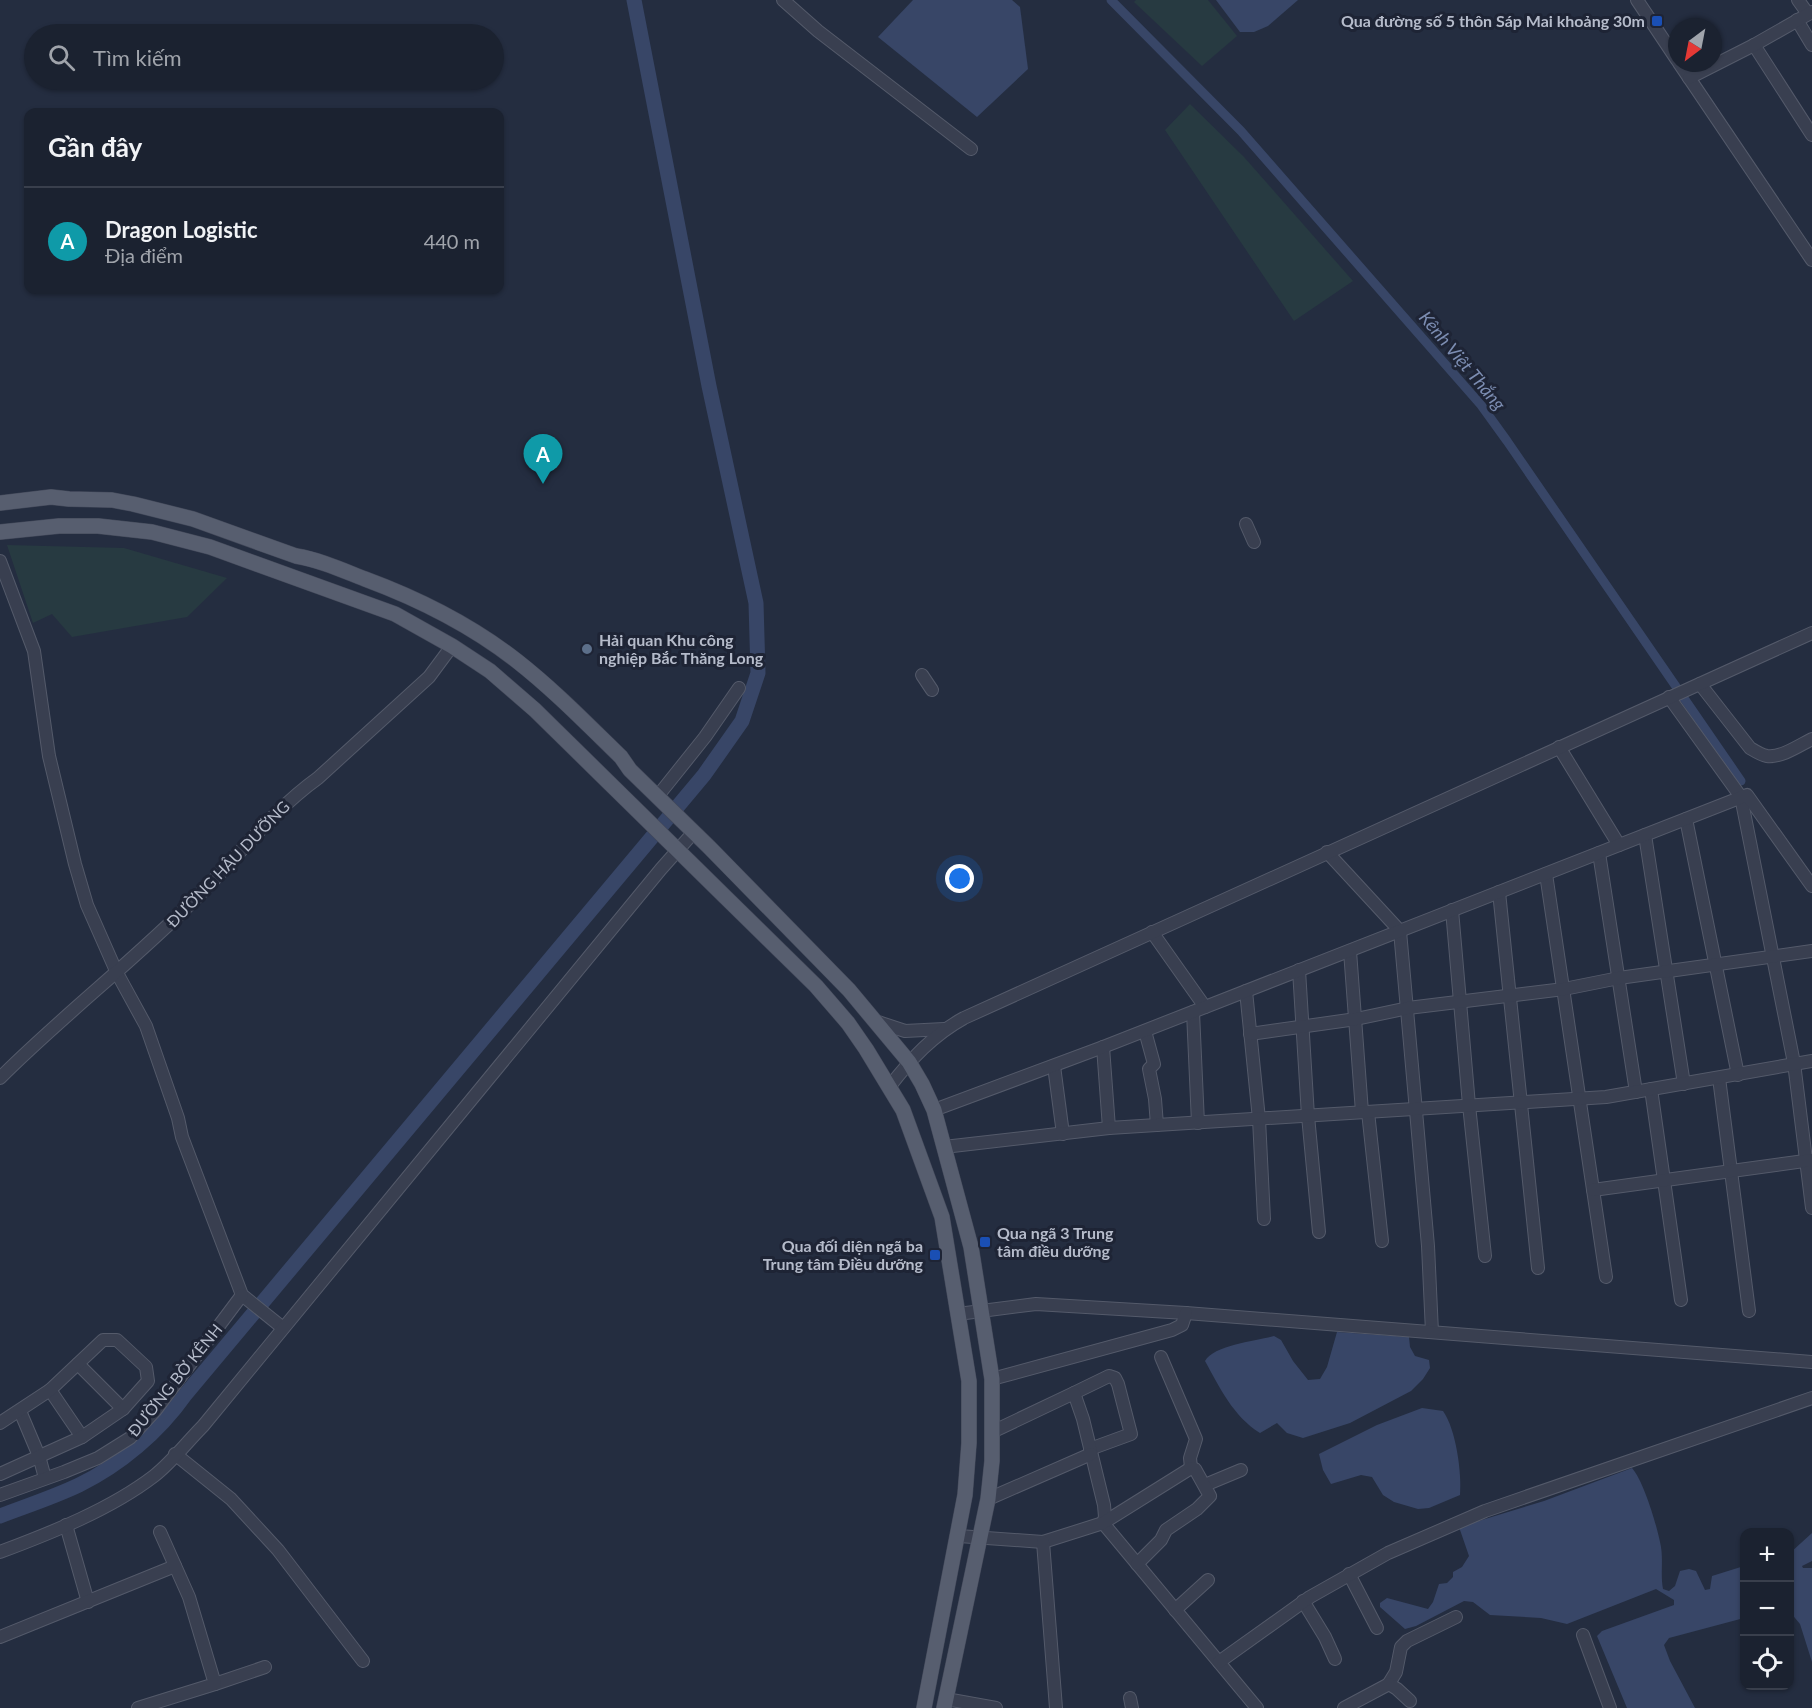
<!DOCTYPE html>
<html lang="vi">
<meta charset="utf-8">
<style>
body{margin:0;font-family:Lato,sans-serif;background:#282f3c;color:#f1f3f6}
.controls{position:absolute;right:18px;bottom:18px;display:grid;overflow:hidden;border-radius:12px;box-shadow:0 2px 4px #0004}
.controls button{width:54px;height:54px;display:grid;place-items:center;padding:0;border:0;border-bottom:2px solid #393f4c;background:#1b2230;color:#f1f3f6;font:30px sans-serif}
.compass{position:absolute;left:1668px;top:18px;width:54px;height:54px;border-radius:50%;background:#1b2230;box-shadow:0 2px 4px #0004;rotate:212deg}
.you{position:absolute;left:960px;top:879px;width:21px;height:21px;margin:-15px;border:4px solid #fff;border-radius:50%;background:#1a73e8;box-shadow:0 0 0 9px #1a73e833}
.badge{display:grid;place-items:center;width:39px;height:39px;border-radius:50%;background:#bca0f2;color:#fff;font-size:20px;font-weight:700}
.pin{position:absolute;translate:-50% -50px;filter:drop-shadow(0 2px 3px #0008)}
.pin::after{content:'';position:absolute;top:32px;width:21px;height:18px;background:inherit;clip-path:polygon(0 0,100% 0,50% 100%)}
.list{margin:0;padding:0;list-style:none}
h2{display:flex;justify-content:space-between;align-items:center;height:78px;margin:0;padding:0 24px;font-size:26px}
h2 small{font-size:20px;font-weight:400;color:#a0a4ab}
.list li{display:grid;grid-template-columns:39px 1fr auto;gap:18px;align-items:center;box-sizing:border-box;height:108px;padding:0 24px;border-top:2px solid #393f4c}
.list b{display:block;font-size:22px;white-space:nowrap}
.list p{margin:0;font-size:20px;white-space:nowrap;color:#a0a4ab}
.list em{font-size:20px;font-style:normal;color:#a0a4ab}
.icon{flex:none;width:33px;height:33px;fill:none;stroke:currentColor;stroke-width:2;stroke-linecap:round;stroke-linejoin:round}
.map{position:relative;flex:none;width:1812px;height:1708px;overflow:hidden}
.search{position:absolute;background:#1b2230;box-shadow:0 2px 4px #0004;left:24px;top:24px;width:480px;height:66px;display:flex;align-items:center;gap:15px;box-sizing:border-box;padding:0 21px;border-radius:33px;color:#a0a4ab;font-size:22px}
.panel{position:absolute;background:#1b2230;box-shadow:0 2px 4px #0004;left:24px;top:108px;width:480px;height:186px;border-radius:12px}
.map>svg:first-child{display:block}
</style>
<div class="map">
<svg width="1812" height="1708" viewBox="0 0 1812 1708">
<rect width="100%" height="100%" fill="#242d40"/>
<g fill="#273a41">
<polygon points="1136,0 1208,0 1237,36 1202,66 1134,2"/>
<polygon points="1190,104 1244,157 1353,281 1294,321 1165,130"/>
<polygon points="7,545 124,548 227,578 187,617 72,637 52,614 33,623"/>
</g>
<g fill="#384667">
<polygon points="913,0 1012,0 1020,7 1028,69 977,117 878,37"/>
<polygon points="1216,0 1298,0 1268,26 1254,32 1240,32"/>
<path d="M1337 1332 1409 1337 1410 1347 1415 1356 1429 1360 1430 1368 1423 1379 1411 1391 1350 1423 1303 1438 1287 1433 1277 1423 1260 1433C1233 1416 1220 1388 1205 1361 1214 1345 1256 1341 1274 1336L1281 1340 1293 1361 1308 1380 1320 1379 1327 1367Z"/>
<path d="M1422 1408 1443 1411C1456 1429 1462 1473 1460 1495L1429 1508 1418 1509 1394 1502 1383 1495 1372 1477 1361 1475 1331 1484 1323 1470 1319 1454 1377 1425Z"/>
<path d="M1632 1468C1644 1482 1656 1523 1660 1542 1664 1558 1660 1573 1663 1589L1669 1591 1675 1586 1680 1571 1689 1569 1696 1571 1705 1590 1710 1589 1712 1576 1744 1566V1618L1669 1638 1664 1645 1670 1661 1695 1708H1627L1597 1636 1602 1631 1674 1605V1600L1656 1589 1567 1624 1541 1618 1490 1615 1473 1602 1464 1601 1416 1626 1405 1629 1380 1607V1603L1387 1598 1428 1609 1433 1602 1439 1584 1447 1583 1453 1577V1572L1462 1567 1469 1556 1459 1527 1544 1501Z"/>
<polygon points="1812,1533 1812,1561 1802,1566 1803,1568 1812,1568 1812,1662 1800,1624 1790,1612 1790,1553"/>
</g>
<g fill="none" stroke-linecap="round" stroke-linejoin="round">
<polyline stroke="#384667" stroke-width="9" points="1111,0 1241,131 1481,405 1507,441 1741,781"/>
<path stroke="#384667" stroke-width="15" d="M0 1516C26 1506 54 1497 79 1485 120 1465 159 1432 185 1395L704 775 742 721 758 673 756 603 709 386 634 0"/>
<defs>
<g id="minor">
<polyline points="783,0 818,31 971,149"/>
<polyline points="1637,0 1677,60"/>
<polyline points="1798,0 1808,14"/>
<polyline points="1797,20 1812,45"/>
<polyline points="1754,45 1812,135"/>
<polyline points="1679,63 1812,260"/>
<polyline points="1689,78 1754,45 1812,12"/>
<polyline points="1246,524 1254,542"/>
<polyline points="0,561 34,651 49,756 75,864 87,905 117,973 146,1026 178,1118 182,1137 242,1295 283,1328"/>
<polyline points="922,675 932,690"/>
<path d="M1700 684 1750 748C1755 751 1761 755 1767 756 1781 758 1800 745 1812 739"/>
<polyline points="1669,697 1741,797 1794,1063 1812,1208"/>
<polyline points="1559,747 1619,845"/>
<polyline points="657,797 705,737 739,688"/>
<polyline points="1686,819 1738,1075"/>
<polyline points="1645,835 1684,1084"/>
<polyline points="1327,852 1400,931 1428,1246 1432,1332"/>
<polyline points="1599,853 1636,1092"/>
<polyline points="1546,874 1606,1277"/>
<polyline points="1499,892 1538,1268"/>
<polyline points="1452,910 1469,1105 1485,1256"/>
<polyline points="1152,932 1205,1007"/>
<polyline points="1350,951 1362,1112"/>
<polyline points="1299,970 1308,1116 1319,1232"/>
<polyline points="1246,991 1259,1119 1264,1219"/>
<polyline points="1193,1012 1198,1123"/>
<polyline points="875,1021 905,1031 944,1029"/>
<polyline points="1145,1031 1154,1064 1149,1069 1155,1099 1157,1125"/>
<polyline points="1250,1034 1356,1019 1408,1008 1564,989 1619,978 1812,951"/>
<polyline points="1103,1047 1109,1128"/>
<polyline points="1054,1066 1063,1134"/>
<path d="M0 1078C63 1015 135 960 198 896 238 857 272 811 318 778L429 677 452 646"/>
<polyline points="1719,1078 1749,1311"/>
<path d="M890 1086C911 1059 933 1035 964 1018L1812 633"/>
<polyline points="1651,1089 1681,1300"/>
<polyline points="934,1110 1103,1047 1747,795 1812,886"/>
<polyline points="1368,1112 1382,1241"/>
<polyline points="944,1147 1109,1128 1606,1097 1812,1061"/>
<polyline points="1593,1190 1812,1160"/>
<polyline points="958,1314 1036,1304 1186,1313 1812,1362"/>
<polyline points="1161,1357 1196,1439 1190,1458 1191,1468"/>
<polyline points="78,1364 123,1409"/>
<polyline points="992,1379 1172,1330 1182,1325 1186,1313"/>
<polyline points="50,1390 82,1437"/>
<polyline points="1074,1393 1109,1376 1115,1378 1118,1384 1131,1434 1090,1449"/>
<polyline points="20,1411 39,1456 45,1478"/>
<polyline points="0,1423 50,1390 103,1340 117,1340 146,1367 148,1381 123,1409 82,1437 0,1474"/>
<polyline points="992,1432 1074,1393 1083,1419 1104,1505 1105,1517 1103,1523"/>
<polyline points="175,1454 231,1499 278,1550 363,1661"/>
<polyline points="1205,1485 1241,1470"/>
<polyline points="0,1495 64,1472 98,1458 130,1438 155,1411 242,1295"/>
<polyline points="988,1499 1091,1454"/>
<polyline points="1103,1523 1257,1708"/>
<polyline points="66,1525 88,1602"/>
<polyline points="959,1536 1043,1542 1103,1523 1191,1468 1195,1469 1210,1496 1197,1509 1166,1530 1161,1540 1137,1564"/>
<polyline points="1043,1542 1056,1708"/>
<path d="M0 1552C51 1533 111 1509 154 1476 172 1462 187 1442 203 1426L661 869 693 833"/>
<polyline points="1349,1574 1377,1628"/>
<polyline points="1303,1601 1325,1637 1335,1659"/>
<polyline points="1175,1610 1208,1580"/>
<polyline points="1583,1635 1610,1708"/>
<polyline points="0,1637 175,1566"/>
<polyline points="1219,1662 1310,1597 1388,1553 1485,1511 1812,1398"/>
<polyline points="215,1684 265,1667"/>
<polyline points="1388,1685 1396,1672 1401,1647 1407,1641 1456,1617"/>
<polyline points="1130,1698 1132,1708"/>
<polyline points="946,1699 996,1708"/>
<polyline points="138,1708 215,1684 189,1597 160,1532"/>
<polyline points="1344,1708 1389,1684 1397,1689 1410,1701"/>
</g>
<g id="major">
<path d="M0 503 51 497 69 499 112 500 133 504 193 519 296 556C320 560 342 570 365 579 419 599 471 625 517 661 554 690 587 724 621 757L630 770 709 847 849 990 909 1062 922 1084 934 1110 971 1247 992 1379V1461L988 1499 944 1708"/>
<polyline points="0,532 59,526 98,526 152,532 210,547 395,614 452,646 490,671 535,710 816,986 848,1023 866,1049 903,1110 942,1217 969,1381 969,1443 965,1495 924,1708"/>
</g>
</defs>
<use href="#minor" stroke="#545a6a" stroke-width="14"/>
<use href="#major" stroke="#424859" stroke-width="16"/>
<use href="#minor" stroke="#393f50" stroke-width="12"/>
<use href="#major" stroke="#575e6f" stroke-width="15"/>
</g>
<g fill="#1a4fb4" stroke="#1e2435" stroke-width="2">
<rect x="1651" y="15" width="12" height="12" rx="3"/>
<rect x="979" y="1236" width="12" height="12" rx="3"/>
<rect x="929" y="1249" width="12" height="12" rx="3"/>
</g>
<circle fill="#5c6f8a" stroke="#1e2435" stroke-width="2" cx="587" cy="649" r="6"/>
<g text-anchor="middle" stroke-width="6" stroke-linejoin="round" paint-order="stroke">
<g font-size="16" font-weight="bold" fill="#b5bbca" stroke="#1e2435" text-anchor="end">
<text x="1645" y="27">Qua đường số 5 thôn Sáp Mai khoảng 30m</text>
<text x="599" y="646" text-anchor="start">Hải quan Khu công<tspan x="599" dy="18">nghiệp Bắc Thăng Long</tspan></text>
<text x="997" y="1239" text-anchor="start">Qua ngã 3 Trung<tspan x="997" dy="18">tâm điều dưỡng</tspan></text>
<text x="923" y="1252">Qua đối diện ngã ba<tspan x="923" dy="18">Trung tâm Điều dưỡng</tspan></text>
</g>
<g font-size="16" fill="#b5bbca" stroke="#1e2435">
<text transform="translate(228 864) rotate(-46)" y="6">ĐƯỜNG HẬU DƯỠNG</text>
<text transform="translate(175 1380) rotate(-51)" y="6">ĐƯỜNG BỜ KÊNH</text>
</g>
<g font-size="18" font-style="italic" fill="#7c8db2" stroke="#1e2435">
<text transform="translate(1462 361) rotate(50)" y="6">Kênh Việt Thắng</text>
</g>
</g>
</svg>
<div class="controls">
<button>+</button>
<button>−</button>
<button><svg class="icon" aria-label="locate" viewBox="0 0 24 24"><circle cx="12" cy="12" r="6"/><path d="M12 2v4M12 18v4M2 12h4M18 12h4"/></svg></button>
</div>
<svg class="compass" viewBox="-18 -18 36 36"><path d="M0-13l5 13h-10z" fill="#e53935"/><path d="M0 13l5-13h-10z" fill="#a0a4ab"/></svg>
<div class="you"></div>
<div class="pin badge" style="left:543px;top:484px;background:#0f9aa8">A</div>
<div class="search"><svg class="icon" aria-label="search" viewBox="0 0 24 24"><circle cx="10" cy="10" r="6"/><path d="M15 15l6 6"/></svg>Tìm kiếm</div>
<section class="panel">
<h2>Gần đây<small></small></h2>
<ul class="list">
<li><span class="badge" style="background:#0f9aa8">A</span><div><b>Dragon Logistic</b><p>Địa điểm</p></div><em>440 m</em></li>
</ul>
</section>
</div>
